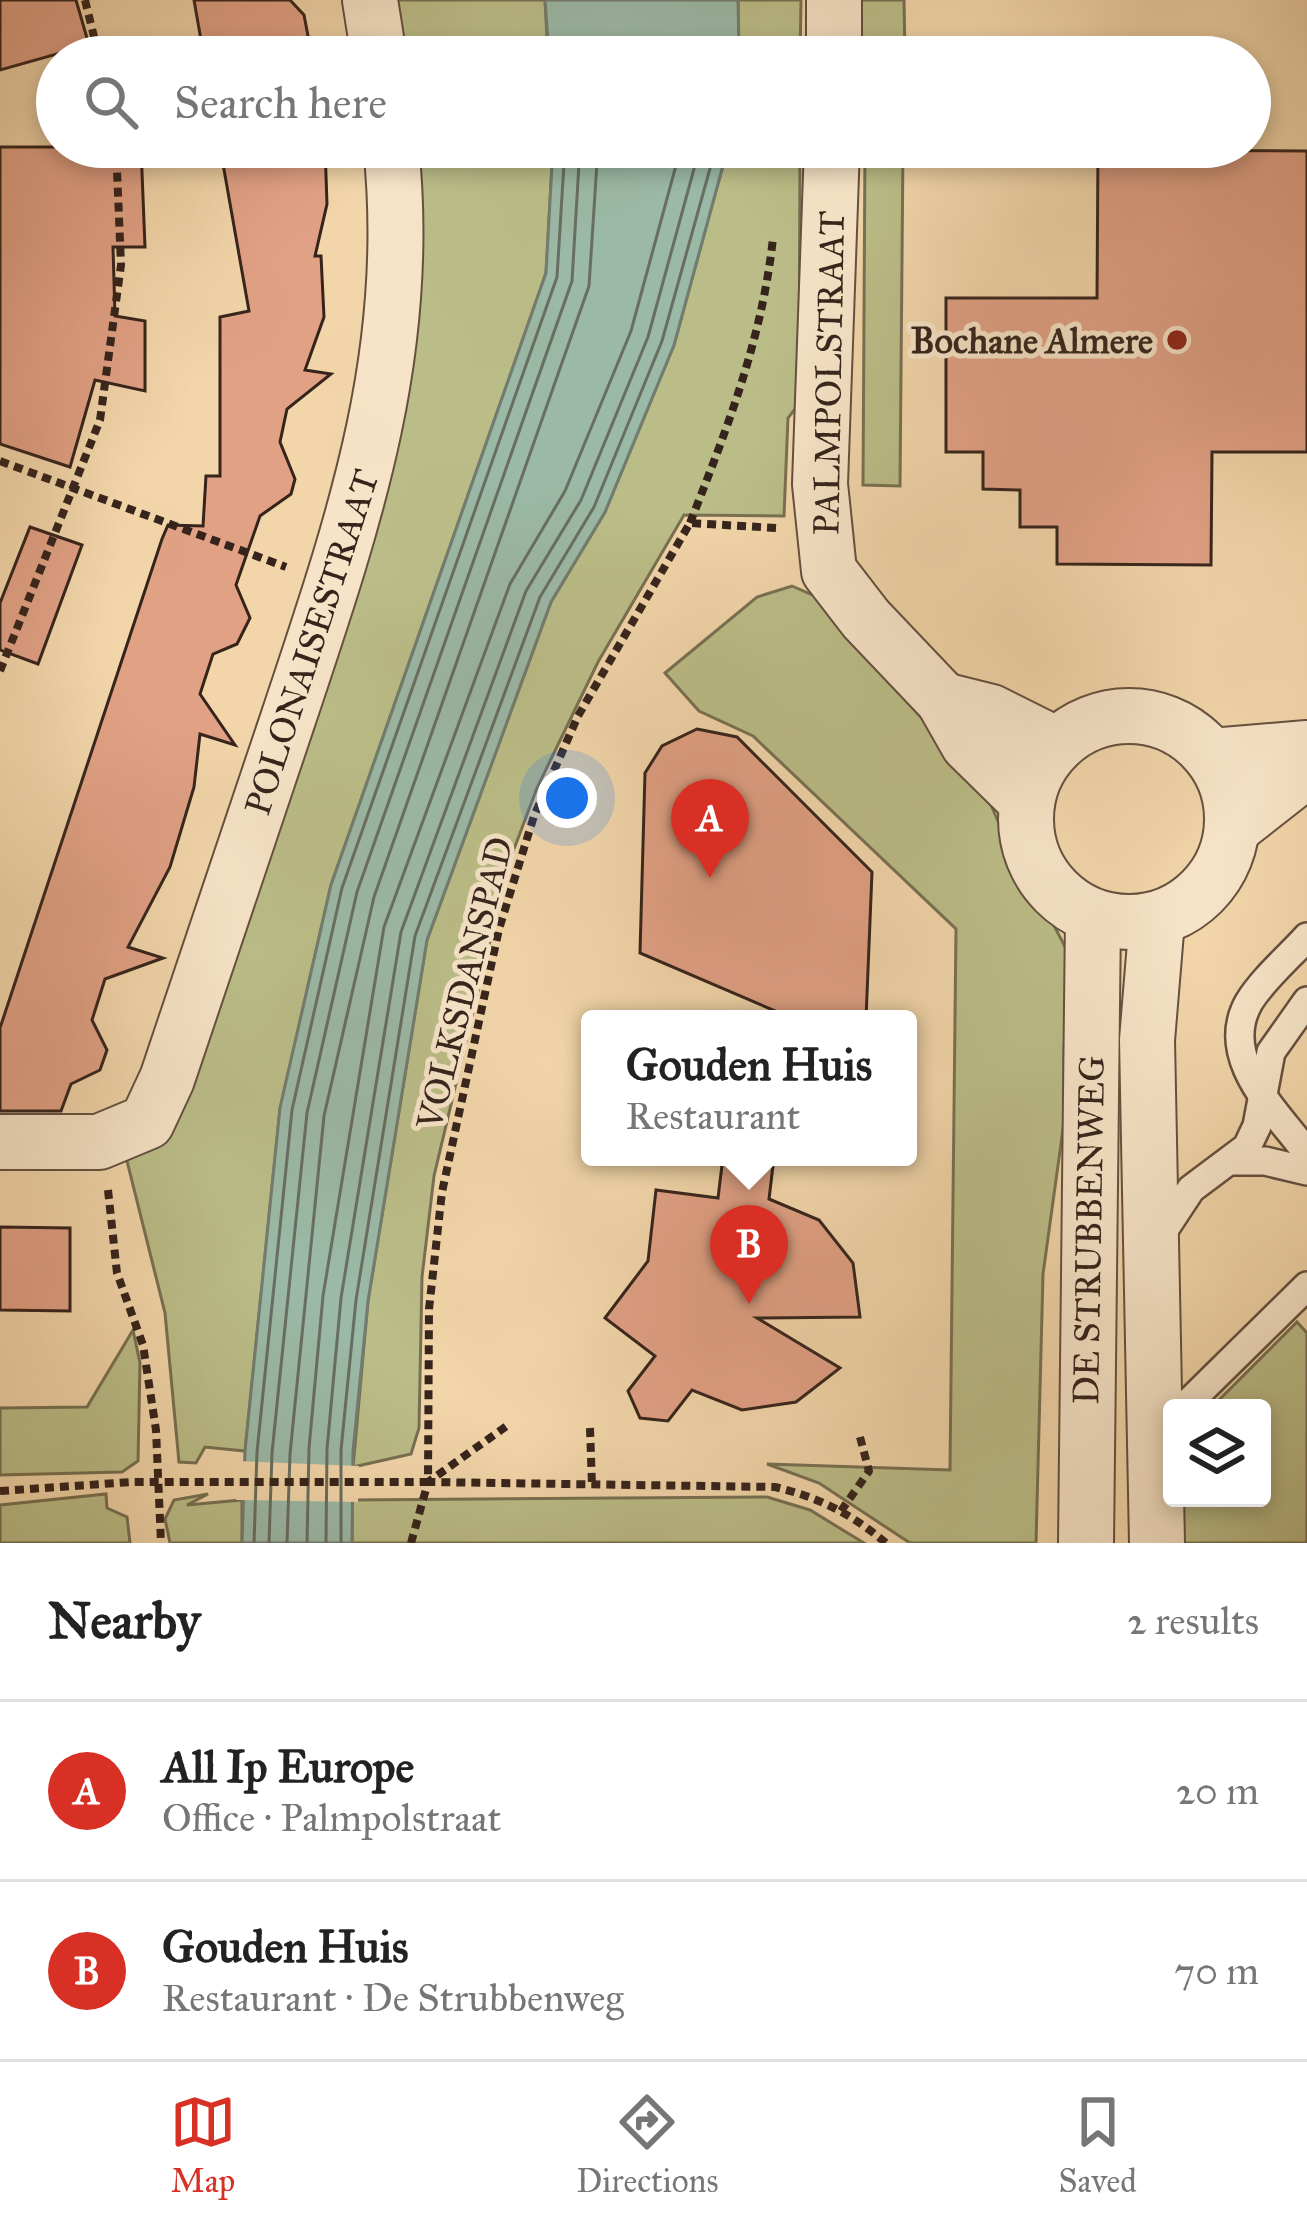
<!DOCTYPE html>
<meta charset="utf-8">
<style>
body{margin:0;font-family:"IM FELL Great Primer",serif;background:#f6f6f6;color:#222}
.controls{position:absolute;right:36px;bottom:36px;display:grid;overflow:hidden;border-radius:12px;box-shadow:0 6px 18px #0003}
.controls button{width:108px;height:108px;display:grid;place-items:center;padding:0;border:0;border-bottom:3px solid #e0e0e0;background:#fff;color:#222;font:60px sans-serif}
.you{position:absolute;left:567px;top:798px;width:42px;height:42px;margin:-30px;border:9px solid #fff;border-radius:50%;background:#1a73e8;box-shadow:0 0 0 18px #1a73e833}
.badge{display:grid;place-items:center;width:78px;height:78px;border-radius:50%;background:#d93025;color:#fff;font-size:39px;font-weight:700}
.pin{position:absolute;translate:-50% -99px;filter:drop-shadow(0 3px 6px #0008)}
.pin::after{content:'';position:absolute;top:63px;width:42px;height:36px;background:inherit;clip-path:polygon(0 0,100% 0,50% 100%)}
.popup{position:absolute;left:581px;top:1010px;width:336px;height:156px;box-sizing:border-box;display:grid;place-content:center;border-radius:12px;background:#fff;filter:drop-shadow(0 3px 9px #0005);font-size:39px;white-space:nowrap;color:#767676}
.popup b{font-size:45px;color:#222}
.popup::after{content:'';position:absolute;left:50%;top:100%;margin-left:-24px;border:24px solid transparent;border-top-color:#fff}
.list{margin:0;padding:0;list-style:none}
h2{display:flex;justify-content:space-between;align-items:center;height:156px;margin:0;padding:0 48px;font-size:51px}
h2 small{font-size:39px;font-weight:400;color:#767676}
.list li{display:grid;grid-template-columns:78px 1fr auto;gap:36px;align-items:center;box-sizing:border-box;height:180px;padding:0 48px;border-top:3px solid #e0e0e0}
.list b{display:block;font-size:45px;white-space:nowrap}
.list p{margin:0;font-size:39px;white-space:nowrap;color:#767676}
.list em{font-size:39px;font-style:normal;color:#767676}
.icon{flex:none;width:66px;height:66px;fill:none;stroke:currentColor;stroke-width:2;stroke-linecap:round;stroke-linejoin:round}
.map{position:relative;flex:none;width:1307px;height:1543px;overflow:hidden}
.search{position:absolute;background:#fff;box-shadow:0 6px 18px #0003;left:36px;right:36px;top:36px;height:132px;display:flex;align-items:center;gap:30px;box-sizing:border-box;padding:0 42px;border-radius:66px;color:#767676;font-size:45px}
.sheet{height:516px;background:#fff}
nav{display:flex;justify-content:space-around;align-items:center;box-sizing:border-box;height:168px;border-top:3px solid #e0e0e0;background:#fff;font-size:33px;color:#767676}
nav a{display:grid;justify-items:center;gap:6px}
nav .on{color:#d93025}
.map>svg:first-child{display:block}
</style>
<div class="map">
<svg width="1307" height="1543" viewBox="0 0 1307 1543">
<rect width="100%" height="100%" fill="#f2d6aa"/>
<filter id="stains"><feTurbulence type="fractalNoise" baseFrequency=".00167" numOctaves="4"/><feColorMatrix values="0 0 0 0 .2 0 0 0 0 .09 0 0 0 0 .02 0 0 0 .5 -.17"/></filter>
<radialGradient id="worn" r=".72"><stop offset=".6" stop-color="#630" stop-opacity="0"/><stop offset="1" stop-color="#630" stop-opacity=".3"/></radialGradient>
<g fill="#bbbd88" stroke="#787052" stroke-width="3">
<polygon points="382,0 545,0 548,57 394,57"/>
<polygon points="738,0 801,0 800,57 739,57"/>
<polygon points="860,0 904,0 905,57 868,56 860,45"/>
<polygon points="408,147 553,147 546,273 331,885 280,1109 245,1451 205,1447 196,1463 179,1462 165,1313 126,1157 321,653"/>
<polygon points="728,147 800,147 799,404 788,418 784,516 684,515 598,662 537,788 508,865 434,1176 422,1277 419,1428 411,1454 353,1467 368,1301 427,940 551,602 605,512 674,345"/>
<polygon points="865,147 903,147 900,486 863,485"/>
<polygon points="792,586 817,597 985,791 1031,898 1049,916 1072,960 1077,995 1064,1046 1064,1122 1043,1274 1036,1543 910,1543 819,1483 767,1464 950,1470 956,929 753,736 699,711 665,673 757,597"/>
<polygon points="1297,1322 1307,1333 1307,1543 1178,1543 1178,1498 1262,1498 1262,1408 1211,1408"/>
<polygon points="133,1330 140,1363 138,1461 122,1472 0,1475 0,1408 87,1407"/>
<polygon points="106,1494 107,1508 127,1517 130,1543 0,1543 0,1505"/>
<polygon points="208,1494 187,1505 242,1500 242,1543 170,1543 165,1519 174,1500"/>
<polygon points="767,1497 810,1510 864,1543 352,1543 352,1500"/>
</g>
<g fill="#9bb9a7" stroke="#737d6f" stroke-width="3">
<polygon points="545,0 738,0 739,57 549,57"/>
<polygon points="553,147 728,147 674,345 605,512 551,602 427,940 368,1301 353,1451 352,1543 242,1543 245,1451 280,1108 331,885 546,273"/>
</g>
<polygon fill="#f2d6aa" points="238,1461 359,1466 358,1502 236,1500"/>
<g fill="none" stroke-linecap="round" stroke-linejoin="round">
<g stroke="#686e62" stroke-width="3">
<polyline points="254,1543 257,1452 292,1110 342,888 557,277 565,147"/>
<polyline points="269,1543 272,1453 307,1113 357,892 572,281 580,147"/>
<polyline points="287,1543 290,1454 324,1116 374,897 589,286 598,147"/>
<polyline points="307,1543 309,1448 323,1296 384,927 510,584 565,491 631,331 681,147"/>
<polyline points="326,1543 327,1449 341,1298 401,932 526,591 581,500 648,337 700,147"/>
<polyline points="341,1543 341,1450 356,1300 415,936 540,597 594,507 662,341 716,147"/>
</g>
</g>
<g fill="#e1a185" stroke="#36241c" stroke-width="3">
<polygon points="0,0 76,0 89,45 0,70"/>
<polygon points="194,0 290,0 304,15 312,57 204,57"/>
<polygon points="0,147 141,147 145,247 113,247 115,316 145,321 145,391 95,380 70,467 0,444"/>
<polygon points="220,147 325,147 327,204 315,256 321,256 324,317 305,370 331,374 287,409 280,442 295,479 291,494 260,516 236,585 250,618 237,644 213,654 200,694 235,745 200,734 194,787 170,867 128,947 163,958 105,979 92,1020 107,1050 100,1070 71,1084 61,1111 0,1111 0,1028 162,539 168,525 203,526 206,476 220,476 220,317 249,311"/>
<polygon points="1098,150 1307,151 1307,452 1212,452 1211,565 1057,564 1057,527 1020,527 1020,490 983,489 983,452 946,452 946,298 1097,298"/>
<polygon points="30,527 82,545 38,664 0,650 0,603"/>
<polygon points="697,729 737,737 872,872 866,1019 794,1019 640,953 645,773 662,746"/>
<polygon points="723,1157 774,1157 769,1199 819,1220 853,1263 860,1317 757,1318 840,1368 796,1402 742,1410 692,1390 668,1421 640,1418 628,1391 655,1356 605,1318 648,1261 656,1190 718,1198"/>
<polygon points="0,1227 70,1228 70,1311 0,1310"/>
</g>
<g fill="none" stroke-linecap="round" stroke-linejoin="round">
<defs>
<g id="lane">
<path d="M1307 937C1289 957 1263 979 1249 1002 1217 1058 1276 1111 1307 1153"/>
<polyline points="1231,1161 1265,1161 1307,1171"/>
<polyline points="1160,1236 1191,1189 1247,1147 1257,1126 1271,1052 1307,1001"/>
<polyline points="1183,1408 1307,1286"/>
</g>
<g id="street">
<polyline points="370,0 379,57"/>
<polyline points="834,57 834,0"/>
<polyline points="832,147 820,484 829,571 866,619 943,700 968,744 1027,802"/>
<polyline points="943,700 991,712 1057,745"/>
<circle cx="1129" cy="819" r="103"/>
<polyline points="1212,756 1307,748"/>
<polyline points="1233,828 1307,770"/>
<polyline points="1157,920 1147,1040 1157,1543"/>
<path d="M0 1142H99L147 1122 167 1079C208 958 248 837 289 716 353 524 413 353 391 147"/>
<polyline points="1086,1543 1093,917"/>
</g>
</defs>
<use href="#lane" stroke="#655040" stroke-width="32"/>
<use href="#street" stroke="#655040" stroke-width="58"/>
<g stroke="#36241c" stroke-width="8" stroke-dasharray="9 6" stroke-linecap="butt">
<polyline points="85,0 99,57"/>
<polyline points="0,461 286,567"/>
<path d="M690 523C727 429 762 340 773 238"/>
<path d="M776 528 690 523 578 716 534 816 499 929 442 1192 429 1309 428 1482 775 1487C818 1497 852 1514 886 1543"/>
<polyline points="0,671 100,420 121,265 116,147"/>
<polyline points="108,1190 117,1273 143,1345 156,1430 161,1543"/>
<polyline points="590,1428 592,1486"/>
<polyline points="0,1491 132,1482 428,1482"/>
<polyline points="841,1511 869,1471 860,1437"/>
<polyline points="411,1543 428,1482 508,1425"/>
</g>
<use href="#lane" stroke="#f7e4c8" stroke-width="27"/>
<use href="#street" stroke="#f7e4c8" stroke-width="54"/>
</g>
<circle fill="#8f2418" stroke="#f7e4c8" stroke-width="4.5" cx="1177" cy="340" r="12"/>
<g text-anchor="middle" stroke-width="10" stroke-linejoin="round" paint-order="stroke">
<g font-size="36" font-weight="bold" fill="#36241c" stroke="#f7e4c8" text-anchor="end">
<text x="1153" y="353">Bochane Almere</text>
</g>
<g font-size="36" fill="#36241c" stroke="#f7e4c8">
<text transform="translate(828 373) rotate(-89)" y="13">PALMPOLSTRAAT</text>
<text transform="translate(311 642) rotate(-72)" y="13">POLONAISESTRAAT</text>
<text transform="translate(464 983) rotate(-76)" y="13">VOLKSDANSPAD</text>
<text transform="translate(1088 1230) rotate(-89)" y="13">DE STRUBBENWEG</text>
</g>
</g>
<rect width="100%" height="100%" filter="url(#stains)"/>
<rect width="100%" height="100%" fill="url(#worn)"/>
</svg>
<div class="controls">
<button><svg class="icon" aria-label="layers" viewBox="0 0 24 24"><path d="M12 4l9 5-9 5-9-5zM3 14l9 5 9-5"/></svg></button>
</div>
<div class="you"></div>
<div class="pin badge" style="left:710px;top:878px">A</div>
<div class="pin badge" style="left:749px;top:1304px">B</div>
<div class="popup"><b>Gouden Huis</b>Restaurant</div>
<div class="search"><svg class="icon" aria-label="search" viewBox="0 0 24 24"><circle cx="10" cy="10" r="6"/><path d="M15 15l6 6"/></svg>Search here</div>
</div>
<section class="sheet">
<h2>Nearby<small>2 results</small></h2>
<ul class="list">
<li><span class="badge">A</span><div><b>All Ip Europe</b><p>Office · Palmpolstraat</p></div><em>20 m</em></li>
<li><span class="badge">B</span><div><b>Gouden Huis</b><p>Restaurant · De Strubbenweg</p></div><em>70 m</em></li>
</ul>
</section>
<nav>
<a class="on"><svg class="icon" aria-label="map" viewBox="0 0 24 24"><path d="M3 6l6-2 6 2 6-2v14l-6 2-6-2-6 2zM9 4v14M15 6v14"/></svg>Map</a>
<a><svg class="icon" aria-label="directions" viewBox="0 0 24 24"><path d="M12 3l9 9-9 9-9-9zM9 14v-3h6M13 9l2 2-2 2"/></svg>Directions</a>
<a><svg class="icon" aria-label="saved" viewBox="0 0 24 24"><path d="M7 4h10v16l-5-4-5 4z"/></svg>Saved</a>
</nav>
